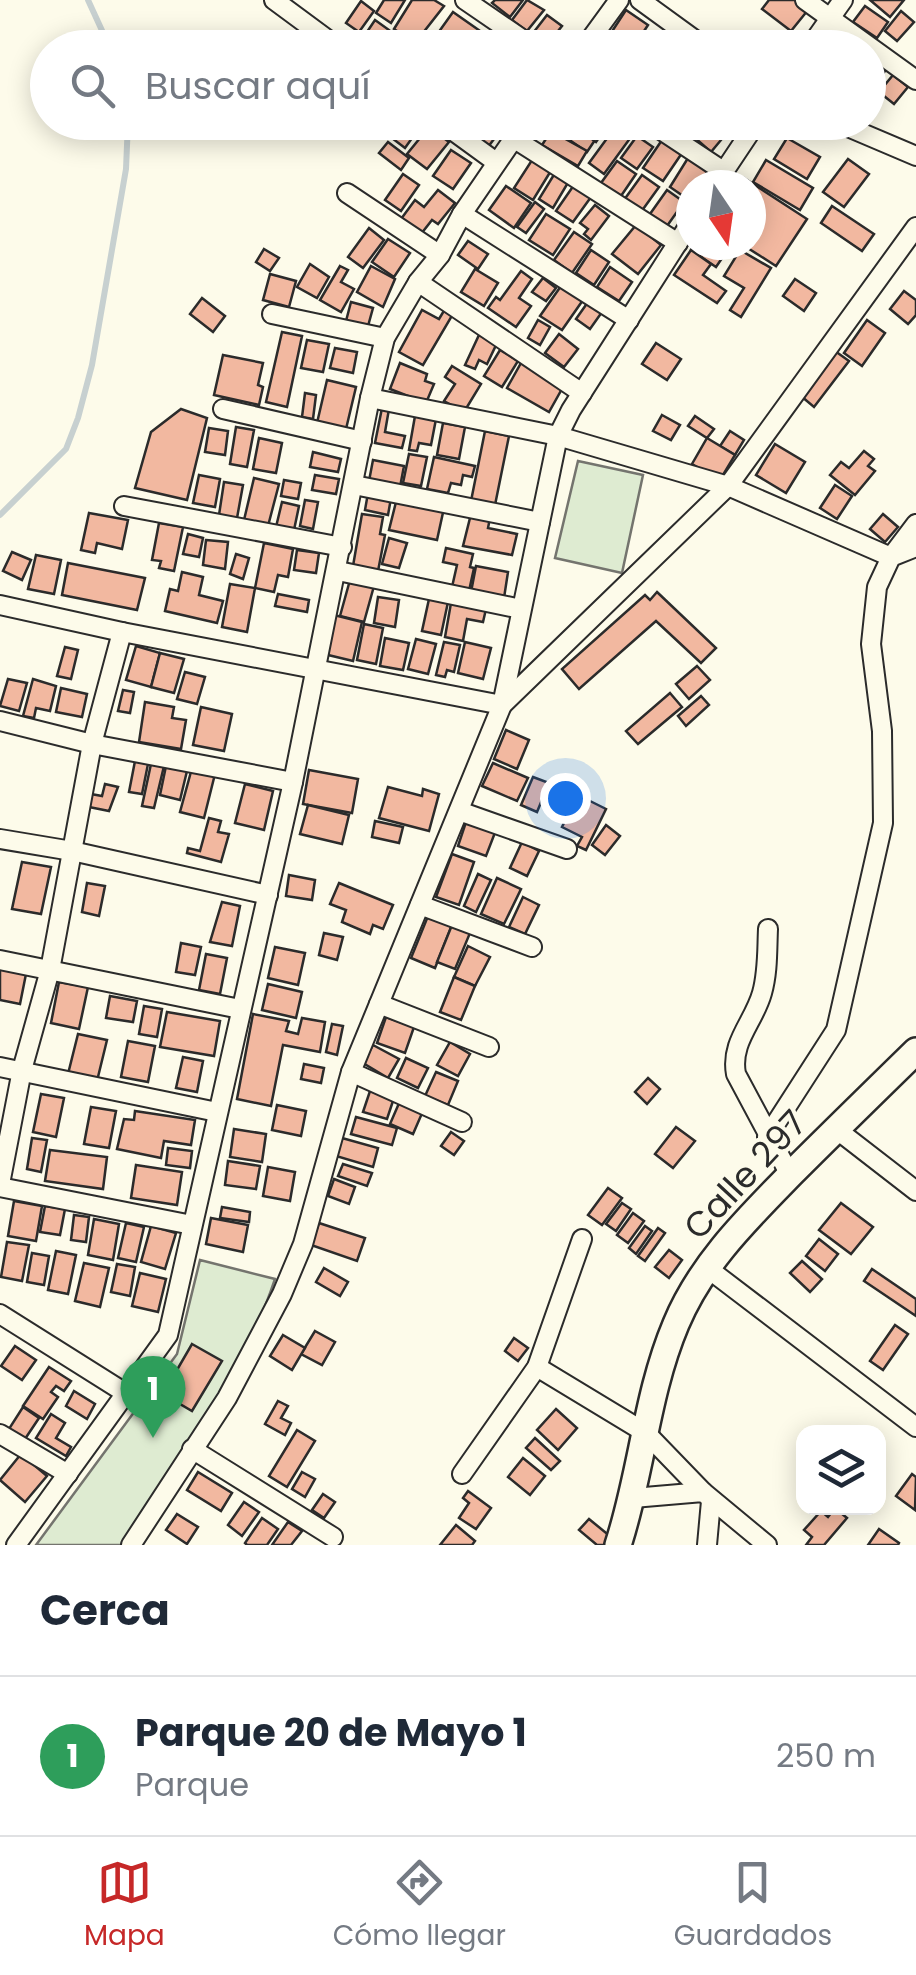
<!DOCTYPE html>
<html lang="es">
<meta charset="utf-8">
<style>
body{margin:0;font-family:Poppins,sans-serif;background:#f2f2f3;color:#1f2937}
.controls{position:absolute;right:30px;bottom:30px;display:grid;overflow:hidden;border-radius:20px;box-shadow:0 5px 25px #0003}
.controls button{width:90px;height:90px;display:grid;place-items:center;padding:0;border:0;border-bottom:2px solid #e0e1e3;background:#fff;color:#1f2937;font:50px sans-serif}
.compass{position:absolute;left:676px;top:170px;width:90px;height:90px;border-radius:50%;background:#fff;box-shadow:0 5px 25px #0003;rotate:167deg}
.you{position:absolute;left:565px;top:798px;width:35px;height:35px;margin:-25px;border:8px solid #fff;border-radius:50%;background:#1a73e8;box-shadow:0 0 0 15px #1a73e833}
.badge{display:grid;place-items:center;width:65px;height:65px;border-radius:50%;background:#c62828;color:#fff;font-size:32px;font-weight:700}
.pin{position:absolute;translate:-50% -82px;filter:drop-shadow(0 2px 5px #0008)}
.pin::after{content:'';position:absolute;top:52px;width:35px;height:30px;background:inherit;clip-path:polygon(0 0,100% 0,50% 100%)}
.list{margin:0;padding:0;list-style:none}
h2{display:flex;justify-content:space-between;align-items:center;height:130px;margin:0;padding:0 40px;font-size:42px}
h2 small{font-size:32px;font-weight:400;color:#747a83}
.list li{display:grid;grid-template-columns:65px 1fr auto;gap:30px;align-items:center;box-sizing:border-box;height:160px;padding:0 40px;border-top:2px solid #e0e1e3}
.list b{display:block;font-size:38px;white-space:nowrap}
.list p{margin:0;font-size:32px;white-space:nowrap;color:#747a83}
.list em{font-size:32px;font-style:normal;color:#747a83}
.icon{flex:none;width:55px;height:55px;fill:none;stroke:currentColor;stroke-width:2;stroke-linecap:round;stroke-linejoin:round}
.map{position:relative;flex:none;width:916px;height:1545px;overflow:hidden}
.search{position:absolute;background:#fff;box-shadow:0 5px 25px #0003;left:30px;right:30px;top:30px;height:110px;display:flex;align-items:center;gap:25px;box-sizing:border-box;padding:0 35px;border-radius:55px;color:#747a83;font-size:38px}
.sheet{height:290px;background:#fff}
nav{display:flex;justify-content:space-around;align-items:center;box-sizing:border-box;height:140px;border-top:2px solid #e0e1e3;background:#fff;font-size:28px;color:#747a83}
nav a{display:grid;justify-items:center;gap:5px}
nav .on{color:#c62828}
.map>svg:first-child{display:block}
</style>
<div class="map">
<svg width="916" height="1545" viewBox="0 0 916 1545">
<rect width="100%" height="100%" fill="#fdfbea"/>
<g fill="#deebd1" stroke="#74746e" stroke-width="2.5">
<polygon points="578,461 643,475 622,573 555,558"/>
<path d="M200 1260 275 1279C244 1373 176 1464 121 1545H36L177 1354Z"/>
</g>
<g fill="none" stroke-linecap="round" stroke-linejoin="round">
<g stroke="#c7d0d0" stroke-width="6">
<polyline points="88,0 110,48"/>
<polyline points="0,515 66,449 78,418 92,365 126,169 128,122"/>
</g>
</g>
<g fill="#f2b8a0" stroke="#2b2b2b" stroke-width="2.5">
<polygon points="384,0 405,0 391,23 376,13"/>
<polygon points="412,0 434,0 444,6 415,43 394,29"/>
<polygon points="495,0 523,0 510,17 492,3"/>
<polygon points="527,0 544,10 527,31 512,20"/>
<polygon points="769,0 796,0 808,10 791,31 762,9"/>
<polygon points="870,0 904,0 890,17"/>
<polygon points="361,1 374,11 359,32 346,23"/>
<polygon points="865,6 888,22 877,38 853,22"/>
<polygon points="626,10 648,25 633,48 627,48 609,36"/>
<polygon points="901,11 914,22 897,41 885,31"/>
<polygon points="453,12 493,40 487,48 428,47"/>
<polygon points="547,15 562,26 547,45 533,33"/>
<polygon points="375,20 389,30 378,48 371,48 361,41"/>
<polygon points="869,59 885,71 871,89 868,87"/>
<polygon points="893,75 908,87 894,104 879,92"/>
<polygon points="371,122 419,122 422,124 405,148"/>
<polygon points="470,122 488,122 500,131 488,147 465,130"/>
<polygon points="555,122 568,122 595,140 587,152 552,128"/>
<polygon points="568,122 610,122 596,142"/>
<polygon points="619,122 634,122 639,126 604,174 589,163"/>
<polygon points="676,122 703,122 688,142 671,130"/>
<polygon points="707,122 712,122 726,134 711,152 694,137"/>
<polygon points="429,127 449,142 427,169 407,154"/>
<polygon points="551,131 587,151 578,166 542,145"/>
<polygon points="637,136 653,147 637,169 621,158"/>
<polygon points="787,138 820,157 807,179 774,159"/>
<polygon points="662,140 682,153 663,181 643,168"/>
<polygon points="388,142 409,158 401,170 379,153"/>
<polygon points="451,150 471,163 453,189 433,176"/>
<polygon points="534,157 552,169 533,200 514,188"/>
<polygon points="688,158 708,171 699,185 691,185 689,200 670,187"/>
<polygon points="848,159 869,174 844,207 823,192"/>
<polygon points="766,160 813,188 800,210 753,182"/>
<polygon points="617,161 636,174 621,196 601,183"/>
<polygon points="555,173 569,181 553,208 539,199"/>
<polygon points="403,174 419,185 401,211 385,200"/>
<polygon points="642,175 659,187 641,212 624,200"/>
<polygon points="744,178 807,219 776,266 743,245 751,245 751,185 739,185"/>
<polygon points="574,185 591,197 573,222 556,211"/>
<polygon points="506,186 531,203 514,228 489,210"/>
<polygon points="438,190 455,203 438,224 432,220 421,234 401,219 415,200 424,207"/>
<polygon points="667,190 684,202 667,226 650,214"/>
<polygon points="535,202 544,209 526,233 517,227"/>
<polygon points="595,205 609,216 591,240 584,234 588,229 580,223"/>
<polygon points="832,206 874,234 862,251 821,223"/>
<polygon points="546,214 570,229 553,255 529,240"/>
<polygon points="636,225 661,245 638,274 612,254"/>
<polygon points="369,228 384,240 363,268 348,257"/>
<polygon points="574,232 592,244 572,273 554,260"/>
<polygon points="388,239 410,253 394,277 372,262"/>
<polygon points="468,241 488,254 478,269 458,255"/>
<polygon points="694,245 731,245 716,267 691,250"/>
<polygon points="264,249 279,258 270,271 256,262"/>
<polygon points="591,250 609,262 594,285 576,273"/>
<polygon points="691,250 711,264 703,275 726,291 717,303 674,275"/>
<polygon points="740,250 771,268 741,317 730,310 744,288 724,276"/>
<polygon points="310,264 329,277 317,298 297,287"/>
<polygon points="340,266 348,270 341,282 354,289 341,312 320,300"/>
<polygon points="371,266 395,279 383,307 357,292"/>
<polygon points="610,267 632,282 619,301 597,287"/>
<polygon points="475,269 498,283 484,306 461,292"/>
<polygon points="521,271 532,279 519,298 531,306 516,327 488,308 496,297 500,300"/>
<polygon points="270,274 296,281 289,307 263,300"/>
<polygon points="543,278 556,288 546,301 532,292"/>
<polygon points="795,279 816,293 804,311 783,296"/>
<polygon points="561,286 583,300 562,330 540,316"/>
<polygon points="904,291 916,300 916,315 908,324 890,309"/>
<polygon points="202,298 225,316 213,332 190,314"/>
<polygon points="351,302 373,308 368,326 346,321"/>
<polygon points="588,302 602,312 590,329 576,319"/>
<polygon points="445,309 453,314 423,365 399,352 422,310 439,319"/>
<polygon points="538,320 550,327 540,345 528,338"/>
<polygon points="867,320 885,333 862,366 844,353"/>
<polygon points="282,332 302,336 287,407 266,402"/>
<polygon points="559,334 578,349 564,367 545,353"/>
<polygon points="479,335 497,343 487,364 479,360 475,369 465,365"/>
<polygon points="307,340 329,344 323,372 301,368"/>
<polygon points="656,343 681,359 667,380 642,364"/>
<polygon points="335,348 357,352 353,373 330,368"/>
<polygon points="500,350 518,361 502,387 484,376"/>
<polygon points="835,351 849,361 814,407 801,396"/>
<polygon points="223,355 263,363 258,385 263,387 259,405 214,395"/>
<polygon points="400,363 427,374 425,381 434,384 426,403 390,389"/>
<polygon points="521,363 563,387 549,412 507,388"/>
<polygon points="452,366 481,384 464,412 444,401 455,384 445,377"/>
<polygon points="327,380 356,387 346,429 317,423"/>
<polygon points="305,393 316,395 313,419 302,417"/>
<polygon points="382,408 389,409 385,432 405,436 402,448 375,443"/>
<polygon points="181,409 207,418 187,500 135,488 151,432"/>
<polygon points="662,415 680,425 671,440 653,431"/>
<polygon points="415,416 436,419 431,445 419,443 417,451 409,450"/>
<polygon points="695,416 714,429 707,438 688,426"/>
<polygon points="443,423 465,427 459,459 437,455"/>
<polygon points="236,427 254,430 247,467 230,464"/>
<polygon points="209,428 228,431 225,455 205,452"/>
<polygon points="485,431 509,436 495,505 471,501"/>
<polygon points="730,431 744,440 735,455 720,446"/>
<polygon points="259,438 282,443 276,473 253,469"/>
<polygon points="707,438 735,455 720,480 692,464"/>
<polygon points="775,444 805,462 786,493 756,475"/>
<polygon points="864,451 874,459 868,466 875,471 855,495 830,475 841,462 849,468"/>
<polygon points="313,452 341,459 338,472 310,467"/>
<polygon points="409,454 427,457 421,486 403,483"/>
<polygon points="434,457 475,466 472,477 463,475 461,485 451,483 448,493 427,489"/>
<polygon points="373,460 404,466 400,487 369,481"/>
<polygon points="199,475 220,479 215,507 193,503"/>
<polygon points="315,475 339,479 336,494 312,490"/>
<polygon points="254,478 279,484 268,526 244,520"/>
<polygon points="284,480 301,483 298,499 281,496"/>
<polygon points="224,482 243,485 237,518 219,515"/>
<polygon points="835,485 852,496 837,519 820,508"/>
<polygon points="368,493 391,498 388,515 365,510"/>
<polygon points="397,498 444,508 437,540 389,530"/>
<polygon points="305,500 318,502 313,529 300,526"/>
<polygon points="282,502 299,506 294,530 276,527"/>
<polygon points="89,513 128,520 122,549 97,543 95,553 81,550"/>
<polygon points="362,514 383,517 380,534 385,535 378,571 353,566"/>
<polygon points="471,514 490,518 488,528 517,534 512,555 463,546"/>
<polygon points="883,514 898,527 885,542 870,529"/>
<polygon points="159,523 183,527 174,571 159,568 161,561 152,560"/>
<polygon points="188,534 203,538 199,557 183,554"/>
<polygon points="389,538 407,543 399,568 382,564"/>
<polygon points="206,540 228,542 225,569 203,565"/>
<polygon points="264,543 293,549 288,577 278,575 274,592 255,588"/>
<polygon points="446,548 473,554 470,567 474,568 469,591 452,587 457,565 443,562"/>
<polygon points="297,550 319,553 316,573 294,570"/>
<polygon points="12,552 31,560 22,580 3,571"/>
<polygon points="236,554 249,558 243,579 230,574"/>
<polygon points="36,555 61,560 54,594 28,589"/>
<polygon points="68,563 145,578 137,610 62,595"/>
<polygon points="476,566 508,572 504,598 471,592"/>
<polygon points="182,572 203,577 199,595 223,601 217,623 165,611 170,589 178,591"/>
<polygon points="350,580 374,586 364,622 340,616"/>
<polygon points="230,584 255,588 247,632 222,627"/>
<polygon points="657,592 716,648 701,663 656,621 579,689 562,669 645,595 650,600"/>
<polygon points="278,594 309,600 307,612 275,606"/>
<polygon points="378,597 399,600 395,627 374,623"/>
<polygon points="429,599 448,602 441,635 422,631"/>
<polygon points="451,603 486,609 483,622 467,619 463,641 445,637"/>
<polygon points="334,615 362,622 353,661 324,654"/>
<polygon points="364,624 383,628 376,664 357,660"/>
<polygon points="385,638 409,643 403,670 380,666"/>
<polygon points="416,639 436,644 428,674 408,669"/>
<polygon points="444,642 460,645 454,672 447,670 445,677 436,675"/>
<polygon points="465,642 491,648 483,679 458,673"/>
<polygon points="136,646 160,653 151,687 126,680"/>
<polygon points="65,647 78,650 71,679 57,676"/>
<polygon points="160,653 184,659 174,693 151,687"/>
<polygon points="697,666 710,680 689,699 676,684"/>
<polygon points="185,672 205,677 197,704 177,699"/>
<polygon points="8,679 27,683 19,711 0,706"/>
<polygon points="33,679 56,686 50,711 36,708 34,718 23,716"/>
<polygon points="61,688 87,694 82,717 56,712"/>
<polygon points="123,690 134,692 130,713 118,711"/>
<polygon points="670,693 682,707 638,744 626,731"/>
<polygon points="701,696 709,705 686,726 678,716"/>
<polygon points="145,702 174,707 172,718 186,720 181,749 139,742"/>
<polygon points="201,707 232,714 224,751 193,745"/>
<polygon points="506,730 529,740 517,769 494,759"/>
<polygon points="135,761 148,764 142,794 129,792"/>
<polygon points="493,763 528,778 517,801 482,786"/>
<polygon points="151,764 164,766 154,808 142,806"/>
<polygon points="166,766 187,771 180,800 160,795"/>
<polygon points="192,768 215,774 204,818 180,812"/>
<polygon points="309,770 358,779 352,813 303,804"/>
<polygon points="533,777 549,783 537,812 521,805"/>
<polygon points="105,784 118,787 109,811 89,807 91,794 102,796"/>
<polygon points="245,784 273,791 264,830 235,823"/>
<polygon points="388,787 422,796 423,789 439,794 429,831 379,818"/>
<polygon points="578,795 606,809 586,850 577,846 582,837 562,827"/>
<polygon points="308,805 349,815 342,844 300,834"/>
<polygon points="209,818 221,821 218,832 229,834 221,862 187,853 188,848 200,851"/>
<polygon points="467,819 496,830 486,856 458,846"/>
<polygon points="375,821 403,827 399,843 372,837"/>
<polygon points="606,825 620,836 605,855 592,845"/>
<polygon points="522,842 539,851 527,876 510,868"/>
<polygon points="452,854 474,862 459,905 436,897"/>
<polygon points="22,862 51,867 41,914 12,909"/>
<polygon points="478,874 491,880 476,912 464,906"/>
<polygon points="289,875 315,880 312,900 286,896"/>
<polygon points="497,878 521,889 504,924 481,914"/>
<polygon points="87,883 105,886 99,916 82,912"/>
<polygon points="339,883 393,905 383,929 373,925 370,934 342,922 346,910 330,904"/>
<polygon points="523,897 539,905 525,934 509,927"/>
<polygon points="222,902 240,906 232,946 210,942"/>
<polygon points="428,916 452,925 435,968 411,958"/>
<polygon points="452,925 470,933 455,969 437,962"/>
<polygon points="324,933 343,937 337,960 319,955"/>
<polygon points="181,943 201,947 195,975 176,972"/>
<polygon points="468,946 490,957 475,986 454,977"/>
<polygon points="275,947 305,953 298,985 268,978"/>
<polygon points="206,954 227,958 220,994 199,990"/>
<polygon points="0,969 26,974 20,1004 0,1000"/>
<polygon points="454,977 475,986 461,1020 440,1012"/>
<polygon points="59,982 88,987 79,1029 51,1023"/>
<polygon points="268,984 302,992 296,1018 262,1010"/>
<polygon points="110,996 137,1001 133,1022 106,1018"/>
<polygon points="144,1006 162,1009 157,1037 139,1034"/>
<polygon points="167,1012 220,1021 214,1056 160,1047"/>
<polygon points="253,1014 289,1021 286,1031 298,1034 302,1018 325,1022 320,1052 283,1045 271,1106 237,1099"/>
<polygon points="386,1017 414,1027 405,1053 377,1043"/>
<polygon points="332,1024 343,1026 337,1055 326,1052"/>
<polygon points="78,1034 107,1040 97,1081 68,1074"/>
<polygon points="128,1041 155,1046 148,1082 121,1077"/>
<polygon points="450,1042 470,1054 458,1076 437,1065"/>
<polygon points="373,1045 399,1059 388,1078 363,1063"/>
<polygon points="183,1057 203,1061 197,1092 176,1088"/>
<polygon points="406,1058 428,1068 418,1088 397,1078"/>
<polygon points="304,1064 324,1068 321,1083 301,1079"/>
<polygon points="436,1072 458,1081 448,1105 425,1096"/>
<polygon points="648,1078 660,1089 647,1104 635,1092"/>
<polygon points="370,1091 394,1098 387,1119 363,1112"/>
<polygon points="41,1094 64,1098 56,1137 33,1132"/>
<polygon points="400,1101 423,1111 413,1134 390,1124"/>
<polygon points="277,1105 306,1111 301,1136 272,1130"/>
<polygon points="91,1107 116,1111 109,1148 84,1144"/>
<polygon points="135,1111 195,1120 191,1145 164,1141 161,1158 117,1149 124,1119 134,1120"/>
<polygon points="356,1117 397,1128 392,1145 351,1134"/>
<polygon points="676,1127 695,1141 673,1168 655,1154"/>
<polygon points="234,1129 266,1134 262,1162 230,1157"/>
<polygon points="451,1132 464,1141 454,1155 441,1146"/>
<polygon points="32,1138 47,1140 41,1172 27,1169"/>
<polygon points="342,1138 378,1148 373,1167 336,1156"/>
<polygon points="168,1148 192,1151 190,1168 166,1165"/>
<polygon points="50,1150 107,1157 103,1189 45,1181"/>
<polygon points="228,1161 260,1166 256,1189 225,1185"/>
<polygon points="343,1164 372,1173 367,1186 338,1176"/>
<polygon points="136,1165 182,1172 177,1205 131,1198"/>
<polygon points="268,1167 295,1172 290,1201 263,1196"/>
<polygon points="334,1179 355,1187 349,1204 328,1196"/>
<polygon points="608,1188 622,1198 602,1225 588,1215"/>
<polygon points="14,1201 42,1206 36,1241 8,1236"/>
<polygon points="622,1203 631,1209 616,1231 606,1224"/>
<polygon points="841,1203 873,1227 851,1254 819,1230"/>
<polygon points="45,1206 65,1209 60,1235 40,1232"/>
<polygon points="222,1207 250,1212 249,1222 220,1218"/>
<polygon points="633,1213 644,1221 628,1243 617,1235"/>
<polygon points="74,1215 89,1217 86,1242 71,1240"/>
<polygon points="211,1218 248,1225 243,1252 206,1244"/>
<polygon points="94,1219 119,1224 113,1260 88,1255"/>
<polygon points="126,1223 144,1227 136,1262 118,1258"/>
<polygon points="319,1223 365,1238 357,1261 311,1245"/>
<polygon points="151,1226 176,1233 165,1269 141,1262"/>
<polygon points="645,1226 652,1231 636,1254 629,1248"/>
<polygon points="658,1228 665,1233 645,1261 638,1256"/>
<polygon points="819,1239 838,1254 825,1271 806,1256"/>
<polygon points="7,1242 29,1245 22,1281 1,1277"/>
<polygon points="669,1250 682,1260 669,1278 655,1267"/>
<polygon points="56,1251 76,1255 68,1294 48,1290"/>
<polygon points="32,1253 49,1256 44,1285 27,1282"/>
<polygon points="802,1261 822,1279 810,1292 790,1273"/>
<polygon points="84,1263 109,1268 100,1307 75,1301"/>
<polygon points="117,1264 135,1267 130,1296 111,1292"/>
<polygon points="324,1268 348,1282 340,1296 316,1282"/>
<polygon points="872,1269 916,1299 916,1316 864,1281"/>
<polygon points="140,1273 166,1279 158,1312 132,1306"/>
<polygon points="895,1325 908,1334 883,1370 870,1361"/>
<polygon points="315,1331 335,1342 322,1365 301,1354"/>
<polygon points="283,1335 305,1348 292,1370 270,1356"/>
<polygon points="514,1338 528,1348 518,1361 505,1351"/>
<polygon points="192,1344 222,1361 192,1411 163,1394"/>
<polygon points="15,1346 36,1360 22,1380 1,1366"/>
<polygon points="49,1367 71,1381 64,1391 56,1386 51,1392 58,1397 43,1419 23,1406"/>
<polygon points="74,1391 95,1404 87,1419 66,1406"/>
<polygon points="278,1401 288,1406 281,1418 291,1423 285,1435 265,1424"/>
<polygon points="23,1407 39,1418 23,1442 7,1432"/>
<polygon points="556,1409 577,1428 558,1450 537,1430"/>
<polygon points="51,1414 65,1423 56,1438 71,1447 66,1456 36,1438"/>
<polygon points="297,1430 315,1441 287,1487 269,1476"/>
<polygon points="535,1438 560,1461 551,1470 526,1448"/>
<polygon points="21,1454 47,1476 25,1502 0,1480"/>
<polygon points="523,1458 545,1476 530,1495 508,1477"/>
<polygon points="198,1472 232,1493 221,1511 187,1490"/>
<polygon points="302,1472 315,1479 305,1497 292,1489"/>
<polygon points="912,1474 916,1477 915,1510 896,1496"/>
<polygon points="468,1491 491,1508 476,1529 459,1518 469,1503 463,1498"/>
<polygon points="323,1494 335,1502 324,1518 312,1510"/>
<polygon points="244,1502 259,1512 242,1536 228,1525"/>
<polygon points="835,1508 847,1518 824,1545 806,1545 812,1537 804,1530 821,1511 828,1517"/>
<polygon points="177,1514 198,1527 187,1544 166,1530"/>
<polygon points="262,1518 278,1529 267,1545 247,1545 245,1543"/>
<polygon points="589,1519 611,1537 605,1545 597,1545 579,1530"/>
<polygon points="288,1522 302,1531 291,1545 272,1545"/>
<polygon points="456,1525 475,1541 472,1545 440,1545"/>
<polygon points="879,1529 899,1543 898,1545 868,1545"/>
</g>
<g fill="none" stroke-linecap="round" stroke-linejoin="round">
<defs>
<g id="street">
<polyline points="274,0 339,48"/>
<polyline points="465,0 535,48"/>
<polyline points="640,0 706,48"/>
<polyline points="805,0 916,80"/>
<polyline points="584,48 619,0"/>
<polyline points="809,48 843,0"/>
<polyline points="441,122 496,162"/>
<polyline points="649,122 723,171"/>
<polyline points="836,122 916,156"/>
<polyline points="513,138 678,243"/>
<polyline points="715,185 757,122"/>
<polyline points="347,193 440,255"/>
<polyline points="462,214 629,320"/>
<polyline points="418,282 582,393"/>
<polyline points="272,314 385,338"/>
<polyline points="370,398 558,436 728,486 891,557 916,524"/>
<polyline points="223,409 362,441"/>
<polyline points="354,485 540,522"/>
<polyline points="124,506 342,547"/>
<polyline points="338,571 521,609"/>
<polyline points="0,605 122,632 502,705 728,486 916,227"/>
<polyline points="0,721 92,744 293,782"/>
<polyline points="459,811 567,849"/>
<polyline points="0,839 72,851 268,895"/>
<polyline points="420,905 532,947"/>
<path d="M768 929C767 950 768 972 762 993 754 1022 730 1042 736 1074L790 1175"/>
<polyline points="0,960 240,1009"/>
<polyline points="379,1004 489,1047"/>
<polyline points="0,1067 217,1112"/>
<polyline points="351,1072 462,1122"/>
<polyline points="836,1129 916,1191"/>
<polyline points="767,1137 836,1030 883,823 882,731 871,644 877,587 891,557 916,547"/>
<polyline points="0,1184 22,1070 50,970 92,744 122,632"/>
<polyline points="0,1187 192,1225"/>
<polyline points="706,1267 916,1427"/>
<polyline points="0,1314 127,1394"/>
<polyline points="537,1367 646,1433 703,1492"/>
<polyline points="0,1434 68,1474"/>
<polyline points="192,1449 333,1537"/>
<polyline points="462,1474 537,1367 582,1239"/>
<polyline points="633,1498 703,1492 767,1545"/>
<polyline points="16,1545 168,1335 293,782 370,398 385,338 418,282 440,255 462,214 525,122"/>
<polyline points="131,1545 227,1398 282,1294 303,1244 351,1072 502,705 558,436 571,410 691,222"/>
<polyline points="707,1545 711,1501"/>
</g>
<path id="secondary" d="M618 1545C642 1472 646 1395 676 1324 701 1264 746 1220 791 1174 832 1133 874 1092 916 1051"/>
</defs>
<use href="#street" stroke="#2b2b2b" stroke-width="22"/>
<use href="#secondary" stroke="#2b2b2b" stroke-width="30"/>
<use href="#street" stroke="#fdfbea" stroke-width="18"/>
<use href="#secondary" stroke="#fdfbea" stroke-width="25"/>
</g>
<g text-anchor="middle" stroke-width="8" stroke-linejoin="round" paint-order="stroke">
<g font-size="35" fill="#2b2b2b" stroke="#fdfbea">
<text transform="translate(745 1175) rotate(-47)" y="12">Calle 297</text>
</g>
</g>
</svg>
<div class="controls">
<button><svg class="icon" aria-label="layers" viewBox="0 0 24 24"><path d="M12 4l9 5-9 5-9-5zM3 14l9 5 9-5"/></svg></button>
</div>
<svg class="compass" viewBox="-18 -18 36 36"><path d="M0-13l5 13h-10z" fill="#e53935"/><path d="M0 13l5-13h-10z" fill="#747a83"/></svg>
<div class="you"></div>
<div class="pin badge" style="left:153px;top:1438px;background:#2e9e5b">1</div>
<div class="search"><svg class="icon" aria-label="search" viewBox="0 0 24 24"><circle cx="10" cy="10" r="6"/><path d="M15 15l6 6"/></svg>Buscar aquí</div>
</div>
<section class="sheet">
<h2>Cerca<small></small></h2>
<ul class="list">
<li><span class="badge" style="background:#2e9e5b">1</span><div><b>Parque 20 de Mayo 1</b><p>Parque</p></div><em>250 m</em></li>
</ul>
</section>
<nav>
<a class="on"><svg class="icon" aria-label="map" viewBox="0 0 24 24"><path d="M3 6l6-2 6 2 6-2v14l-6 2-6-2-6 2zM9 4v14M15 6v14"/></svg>Mapa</a>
<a><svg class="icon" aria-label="directions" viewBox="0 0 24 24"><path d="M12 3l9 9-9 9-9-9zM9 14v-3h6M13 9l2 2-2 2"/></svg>Cómo llegar</a>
<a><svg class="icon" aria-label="saved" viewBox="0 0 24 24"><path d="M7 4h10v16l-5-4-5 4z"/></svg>Guardados</a>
</nav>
